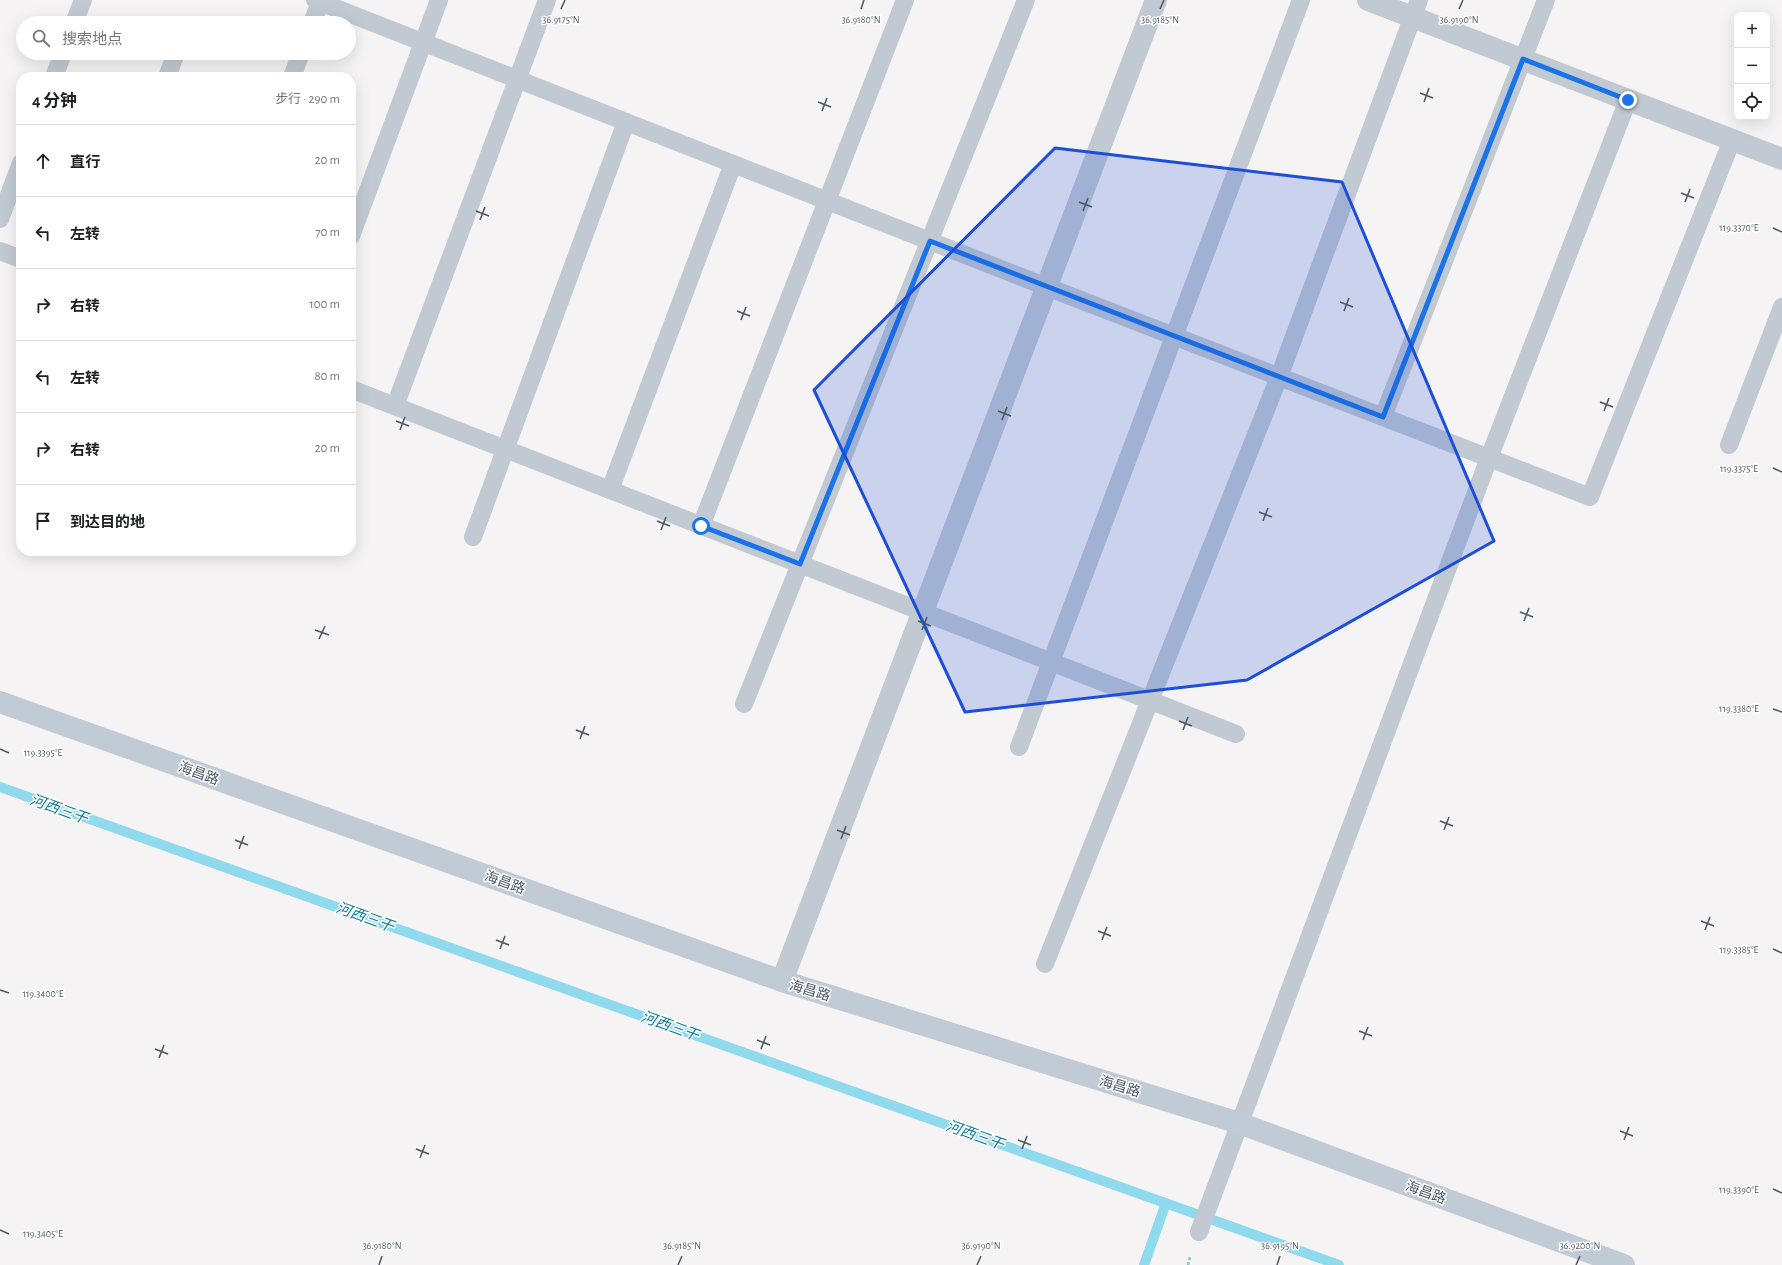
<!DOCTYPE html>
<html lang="zh">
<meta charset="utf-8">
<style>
body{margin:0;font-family:"Alegreya Sans","Noto Sans SC",sans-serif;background:#f6f6f6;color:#202124}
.controls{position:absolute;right:12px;top:12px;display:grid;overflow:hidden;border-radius:8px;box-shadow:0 4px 16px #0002}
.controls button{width:36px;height:36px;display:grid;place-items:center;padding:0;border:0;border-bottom:1px solid #e0e0e0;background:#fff;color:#202124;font:20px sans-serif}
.stop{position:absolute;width:12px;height:12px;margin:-9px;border:3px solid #1a73e8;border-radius:50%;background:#fff}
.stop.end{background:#1a73e8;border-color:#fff;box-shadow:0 1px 4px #0008}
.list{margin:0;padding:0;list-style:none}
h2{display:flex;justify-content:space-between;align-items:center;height:52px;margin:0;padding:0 16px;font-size:17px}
h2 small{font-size:13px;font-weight:400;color:#757577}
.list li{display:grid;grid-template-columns:26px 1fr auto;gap:12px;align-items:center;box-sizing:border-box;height:72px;padding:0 16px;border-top:1px solid #e0e0e0}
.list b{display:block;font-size:15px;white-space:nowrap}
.list em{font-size:13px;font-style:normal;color:#757577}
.icon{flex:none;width:22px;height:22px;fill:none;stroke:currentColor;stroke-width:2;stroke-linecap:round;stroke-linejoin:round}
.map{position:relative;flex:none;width:1782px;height:1265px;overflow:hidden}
.search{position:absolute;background:#fff;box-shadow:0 4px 16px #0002;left:16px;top:16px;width:340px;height:44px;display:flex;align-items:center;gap:10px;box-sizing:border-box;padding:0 14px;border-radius:22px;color:#757577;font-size:15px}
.panel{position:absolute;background:#fff;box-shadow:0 4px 16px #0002;left:16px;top:72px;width:340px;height:484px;border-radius:16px}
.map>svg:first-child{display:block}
</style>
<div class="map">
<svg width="1782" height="1265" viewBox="0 0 1782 1265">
<rect width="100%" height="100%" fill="#f5f3f3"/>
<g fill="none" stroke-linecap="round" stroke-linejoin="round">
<g stroke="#90daee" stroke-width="10">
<polyline points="0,787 1339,1265"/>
<polyline points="1144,1265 1166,1203"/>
</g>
<polyline stroke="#7ad0a6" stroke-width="2.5" stroke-dasharray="3 2" stroke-linecap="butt" points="1188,1265 1190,1257"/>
<g stroke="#c1cad2" stroke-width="18">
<polyline points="315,0 1047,287 1590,497 1732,140"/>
<polyline points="74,23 83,0"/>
<polyline points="312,23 320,2"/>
<polyline points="54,77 63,53"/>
<polyline points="167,77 176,53"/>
<polyline points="292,77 301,53"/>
<polyline points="0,219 21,163"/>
<polyline points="351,236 439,0"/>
<polyline points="0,251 21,259"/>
<polyline points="351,389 1236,734"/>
<polyline points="395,406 547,0"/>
<polyline points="1383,417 1546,0"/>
<polyline points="1729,445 1782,307"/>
<polyline points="610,490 733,164"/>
<polyline points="701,526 905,0"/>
<polyline points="473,537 626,122"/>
<polyline points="744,704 1026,0"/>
<polyline points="1019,747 1301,0"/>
<polyline points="1045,964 1279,377 1419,0"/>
<polyline points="1199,1232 1489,458 1628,100"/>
</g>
<g stroke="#c1cad2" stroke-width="22">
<polyline points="1368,0 1782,159"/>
<polyline points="782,981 1156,0"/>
</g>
<polyline stroke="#c1cbd6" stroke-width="22" points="0,702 782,981 1239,1123 1624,1265"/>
</g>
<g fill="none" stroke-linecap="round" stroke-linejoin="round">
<polyline stroke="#1a73e8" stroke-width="5" points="701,526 800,564 930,241 1383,417 1523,59 1628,100"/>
</g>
<path fill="#1d4ed8" fill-opacity="0.2" stroke="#1d4ed8" stroke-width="3" stroke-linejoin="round" d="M1055 148 1342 182 1494 541 1247 680 965 712 814 390Z"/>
<path fill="none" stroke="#4a5661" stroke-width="1.5" d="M561 9 565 0M861 9 864 0M1160 9 1164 0M1459 9 1463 0M1420 93 1433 98M818 102 831 107M1424 102 1429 88M822 111 827 98M1681 193 1694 198M1079 202 1092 207M1685 202 1690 189M476 211 489 216M1083 211 1088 198M480 220 485 207M1773 228 1782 232M1340 302 1353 307M737 311 750 316M1344 311 1349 298M741 320 746 307M1600 402 1613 407M998 411 1011 416M1604 411 1609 398M1002 420 1007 407M396 421 409 426M400 430 405 417M1773 468 1782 472M1259 512 1272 517M657 521 670 526M1263 521 1268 508M661 530 666 517M1520 612 1533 617M918 621 931 626M1524 621 1529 608M315 630 329 635M922 630 927 617M319 639 325 626M1773 709 1782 712M1179 721 1192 726M576 730 589 735M1183 730 1188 717M580 739 585 726M0 749 9 753M1440 821 1453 826M837 830 850 835M1444 830 1449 817M841 839 846 826M235 840 248 845M239 849 244 836M1701 921 1714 926M1705 930 1710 917M1098 931 1111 936M496 940 509 945M1102 940 1107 927M500 949 505 936M1773 949 1782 953M0 990 9 993M1359 1031 1372 1036M757 1040 770 1045M1363 1040 1368 1027M155 1049 168 1054M761 1049 766 1036M159 1058 164 1045M1620 1131 1633 1136M1018 1140 1031 1145M1624 1140 1629 1127M416 1149 429 1154M1022 1149 1027 1136M420 1158 425 1145M1773 1189 1782 1193M0 1230 9 1234M379 1265 382 1256M678 1265 682 1256M977 1265 981 1256M1277 1265 1280 1256M1576 1265 1580 1256"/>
<g text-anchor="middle" stroke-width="3" stroke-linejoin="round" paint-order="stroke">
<g font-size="14" fill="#4a5661" stroke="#fff">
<text transform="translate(199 773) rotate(20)" y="5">海昌路</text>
<text transform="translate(505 882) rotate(20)" y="5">海昌路</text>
<text transform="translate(810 990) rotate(17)" y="5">海昌路</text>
<text transform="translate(1120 1086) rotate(17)" y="5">海昌路</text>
<text transform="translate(1426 1192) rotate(20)" y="5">海昌路</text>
</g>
<g font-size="15" font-style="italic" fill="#0c7c9b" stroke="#fff">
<text transform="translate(59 809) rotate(20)" y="5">河西三干</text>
<text transform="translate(365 917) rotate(20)" y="5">河西三干</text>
<text transform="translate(670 1026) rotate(20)" y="5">河西三干</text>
<text transform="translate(975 1135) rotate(20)" y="5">河西三干</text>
</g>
</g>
<g font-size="10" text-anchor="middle" fill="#4a5661" stroke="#fff" stroke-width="3" stroke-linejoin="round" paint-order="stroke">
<text x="561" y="23">36.9175°N</text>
<text x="861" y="23">36.9180°N</text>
<text x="1160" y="23">36.9185°N</text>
<text x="1459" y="23">36.9190°N</text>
<text x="1739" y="231">119.3370°E</text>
<text x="1739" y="472">119.3375°E</text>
<text x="1739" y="712">119.3380°E</text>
<text x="43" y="756">119.3395°E</text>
<text x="1739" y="953">119.3385°E</text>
<text x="43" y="997">119.3400°E</text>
<text x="1739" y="1193">119.3390°E</text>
<text x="43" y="1237">119.3405°E</text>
<text x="382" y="1249">36.9180°N</text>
<text x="682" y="1249">36.9185°N</text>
<text x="981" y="1249">36.9190°N</text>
<text x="1280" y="1249">36.9195°N</text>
<text x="1580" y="1249">36.9200°N</text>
</g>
</svg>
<div class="controls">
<button>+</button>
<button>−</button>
<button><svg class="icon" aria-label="locate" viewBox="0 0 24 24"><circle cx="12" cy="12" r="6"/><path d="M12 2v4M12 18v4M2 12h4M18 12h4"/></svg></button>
</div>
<div class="stop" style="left:701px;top:526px"></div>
<div class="stop end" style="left:1628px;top:100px"></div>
<div class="search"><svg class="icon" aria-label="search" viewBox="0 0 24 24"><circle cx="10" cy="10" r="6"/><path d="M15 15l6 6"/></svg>搜索地点</div>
<section class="panel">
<h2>4 分钟<small>步行 · 290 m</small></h2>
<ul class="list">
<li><svg class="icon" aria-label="ahead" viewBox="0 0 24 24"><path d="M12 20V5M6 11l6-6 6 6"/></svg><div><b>直行</b></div><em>20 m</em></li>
<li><svg class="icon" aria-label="left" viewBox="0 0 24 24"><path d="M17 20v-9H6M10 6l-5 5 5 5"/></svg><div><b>左转</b></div><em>70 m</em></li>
<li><svg class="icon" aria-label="right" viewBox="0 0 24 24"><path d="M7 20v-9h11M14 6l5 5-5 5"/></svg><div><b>右转</b></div><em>100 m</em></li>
<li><svg class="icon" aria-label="left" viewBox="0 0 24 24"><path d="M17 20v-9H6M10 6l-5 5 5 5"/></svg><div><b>左转</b></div><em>80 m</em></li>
<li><svg class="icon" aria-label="right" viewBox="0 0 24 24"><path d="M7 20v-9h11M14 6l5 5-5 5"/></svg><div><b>右转</b></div><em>20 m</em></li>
<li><svg class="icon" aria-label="arrive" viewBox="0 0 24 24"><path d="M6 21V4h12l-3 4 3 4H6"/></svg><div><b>到达目的地</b></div></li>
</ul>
</section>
</div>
